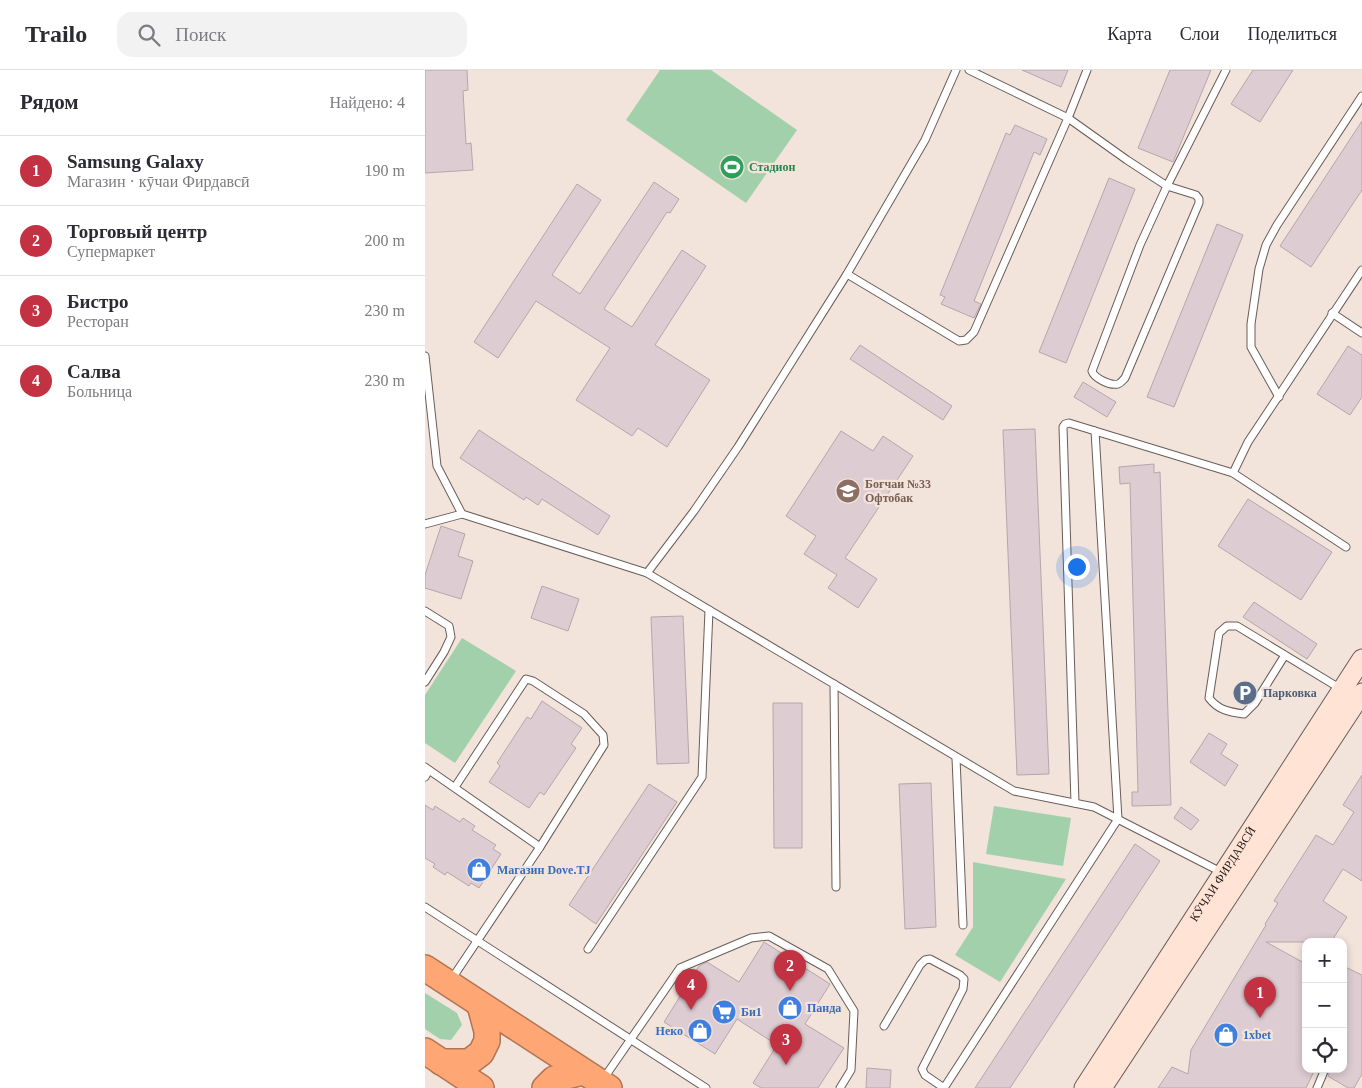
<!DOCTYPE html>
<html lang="ru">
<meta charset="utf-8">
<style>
body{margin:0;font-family:Georgia,serif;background:#f2f2f3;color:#2b2b33}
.controls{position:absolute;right:15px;bottom:15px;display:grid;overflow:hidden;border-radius:10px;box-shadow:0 2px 8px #0003}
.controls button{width:45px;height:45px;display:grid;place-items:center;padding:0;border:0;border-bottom:1px solid #e1e1e2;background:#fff;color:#2b2b33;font:25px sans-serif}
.you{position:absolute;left:651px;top:496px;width:18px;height:18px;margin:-12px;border:4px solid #fff;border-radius:50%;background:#1a73e8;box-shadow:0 0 0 8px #1a73e833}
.badge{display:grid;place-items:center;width:32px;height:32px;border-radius:50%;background:#c33243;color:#fff;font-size:16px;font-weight:700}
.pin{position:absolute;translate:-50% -41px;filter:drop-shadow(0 1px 2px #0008)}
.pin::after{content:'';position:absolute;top:26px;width:18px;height:15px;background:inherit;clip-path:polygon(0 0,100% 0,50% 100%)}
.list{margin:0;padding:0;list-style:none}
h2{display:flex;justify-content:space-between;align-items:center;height:65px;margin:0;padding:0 20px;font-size:21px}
h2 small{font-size:16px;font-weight:400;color:#7c7c81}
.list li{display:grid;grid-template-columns:32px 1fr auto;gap:15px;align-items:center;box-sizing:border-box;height:70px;padding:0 20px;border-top:1px solid #e1e1e2}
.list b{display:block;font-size:19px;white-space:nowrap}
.list p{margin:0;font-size:16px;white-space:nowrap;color:#7c7c81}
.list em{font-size:16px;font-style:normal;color:#7c7c81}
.icon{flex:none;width:28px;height:28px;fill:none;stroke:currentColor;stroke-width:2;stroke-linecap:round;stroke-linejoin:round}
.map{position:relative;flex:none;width:937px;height:1018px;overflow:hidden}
header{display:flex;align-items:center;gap:30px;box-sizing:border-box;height:70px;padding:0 25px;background:#fff;border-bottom:1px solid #e1e1e2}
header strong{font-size:24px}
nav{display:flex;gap:28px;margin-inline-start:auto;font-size:18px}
.search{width:350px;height:45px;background:#f2f2f3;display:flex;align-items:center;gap:12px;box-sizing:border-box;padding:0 18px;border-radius:15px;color:#7c7c81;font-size:19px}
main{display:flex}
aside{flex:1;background:#fff}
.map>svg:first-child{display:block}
</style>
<header>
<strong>Trailo</strong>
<div class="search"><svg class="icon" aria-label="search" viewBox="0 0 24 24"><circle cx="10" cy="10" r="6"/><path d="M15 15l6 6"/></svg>Поиск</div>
<nav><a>Карта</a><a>Слои</a><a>Поделиться</a></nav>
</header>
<main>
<aside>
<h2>Рядом<small>Найдено: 4</small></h2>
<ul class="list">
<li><span class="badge">1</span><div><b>Samsung Galaxy</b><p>Магазин · кӯчаи Фирдавсӣ</p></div><em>190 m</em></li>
<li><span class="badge">2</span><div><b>Торговый центр</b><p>Супермаркет</p></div><em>200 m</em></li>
<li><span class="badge">3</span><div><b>Бистро</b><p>Ресторан</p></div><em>230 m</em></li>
<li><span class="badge">4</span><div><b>Салва</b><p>Больница</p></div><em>230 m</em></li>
</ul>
</aside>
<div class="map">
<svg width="937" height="1018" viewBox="0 0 937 1018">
<rect width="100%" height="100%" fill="#f2e3db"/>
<g fill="#a2d0ab">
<polygon points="235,0 286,0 372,60 321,133 201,50"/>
<polygon points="37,568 91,601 30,693 0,673 0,625"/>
<polygon points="569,736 646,748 638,796 561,784"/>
<polygon points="548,792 641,809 575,912 530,885 548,857"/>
<polygon points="0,923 32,943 37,955 26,970 15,969 0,959"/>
</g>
<g fill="#ddccd2" stroke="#b6a6ab">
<polygon points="0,0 42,0 43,20 38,21 41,74 46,73 48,100 0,103"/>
<polygon points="597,0 643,0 636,17"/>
<polygon points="745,0 786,0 748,92 713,78"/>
<polygon points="828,0 868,0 835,52 806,34"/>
<polygon points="937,51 937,120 886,197 855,176"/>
<polygon points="590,55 622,69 615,85 609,82 549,231 556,234 549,248 516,234 520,227 515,225 581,63 585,65"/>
<polygon points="684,108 710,119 641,293 614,282"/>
<polygon points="229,112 254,129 245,143 242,142 179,239 207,257 257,180 281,196 230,275 285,310 242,377 213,358 207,366 151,330 185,278 111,231 73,288 49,272 152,114 176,130 127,205 155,224"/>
<polygon points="792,154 818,165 749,337 722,327"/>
<polygon points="435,275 527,336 518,350 425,289"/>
<polygon points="923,276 937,285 937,327 925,345 892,324"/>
<polygon points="658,312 691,332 682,347 649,327"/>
<polygon points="610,359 624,704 592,705 578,360"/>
<polygon points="54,360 185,446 173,465 117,429 113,435 101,427 99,430 35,388"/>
<polygon points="416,361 448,381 458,366 488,386 420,488 452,509 433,538 403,518 412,505 379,484 391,466 361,446"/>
<polygon points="729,394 729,403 735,402 746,735 707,736 707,722 713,722 705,413 695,414 694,397"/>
<polygon points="823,429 907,482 876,530 793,476"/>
<polygon points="16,456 40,464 33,486 48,491 36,529 0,518 0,505"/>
<polygon points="117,516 154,529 143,561 106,548"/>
<polygon points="829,532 892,574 882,589 818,547"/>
<polygon points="258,546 264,693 232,694 226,547"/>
<polygon points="117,631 157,658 146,674 151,678 119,725 115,722 104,738 64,712 75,696 72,693 102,647 106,649"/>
<polygon points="348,633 377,633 377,778 349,778"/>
<polygon points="784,663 802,674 796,684 813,695 800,716 765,692"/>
<polygon points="937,705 937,811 918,799 898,831 922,847 906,872 841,872 881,894 881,999 890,999 881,1018 733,1018 747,997 763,1004 766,980 841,855 840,854 853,833 849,831 891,765 908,775 929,742 918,735"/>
<polygon points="506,713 511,857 480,859 474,714"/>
<polygon points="224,714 252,732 171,854 144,835"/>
<polygon points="0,735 8,740 10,736 35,752 38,748 50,756 47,760 71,775 68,779 76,784 54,818 46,813 44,816 22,802 20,805 8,797 10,794 0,788"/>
<polygon points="756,737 774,750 766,760 749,748"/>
<polygon points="710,774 735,791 585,1018 550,1018"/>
<polygon points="339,872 405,914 380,954 419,978 393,1018 336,1018 328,1013 352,975 312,949 290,984 239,952 274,896 282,892 314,912"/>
<polygon points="918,896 937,905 937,1004 929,1018 923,1018 903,1006 905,999 918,999"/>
<polygon points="442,998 466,1000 465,1018 441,1018"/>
</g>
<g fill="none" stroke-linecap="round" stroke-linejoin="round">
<defs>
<g id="lane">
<path d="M544 0 643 48 702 90 742 116 771 125 774 129V133L700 308C698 310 696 313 693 314 685 316 669 308 667 301L715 175 742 116 801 0"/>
<polyline points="422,204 534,271 541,270 549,262 643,48 662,0"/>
<polyline points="907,243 937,263"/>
<polyline points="0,286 12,396 37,444 222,503 269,441 313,377 422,204 500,70 531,0"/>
<polyline points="854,327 826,277 826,254 834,199 841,175 852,155 937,26"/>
<polyline points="808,403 823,372 937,200"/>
<polyline points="0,454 37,444"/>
<polyline points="222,503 589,721 669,737 798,803"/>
<polyline points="0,541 24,556 26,567 19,582 0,612"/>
<path d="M860 585 830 633 819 644C804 642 793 640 784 628L794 563 802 556H812L916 619"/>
<polyline points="409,614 411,817"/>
<polyline points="531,688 538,855"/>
<polyline points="0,697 4,700 0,707"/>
<polyline points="4,700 115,777 26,910"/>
<polyline points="30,717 101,609 108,611 159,644 178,665 179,675 115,777"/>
<polyline points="650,733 638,357 640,354 644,353 670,361"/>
<polyline points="0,837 281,1018"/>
<polyline points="163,879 277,707 284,540"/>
<polyline points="459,956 495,895 500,890 505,889 535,905 539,909 538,919 497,999 500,1005 519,1018"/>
<polyline points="179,1008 255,898 326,868 344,866 403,899 429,941 426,1000 415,1018"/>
<polyline points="519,1018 693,749 670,361 808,403 921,477"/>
<polyline points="892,1018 900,999"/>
</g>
<g id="secondary">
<path id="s1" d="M659 1018 937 589"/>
<polyline points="677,1018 937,623"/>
</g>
<g id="highway">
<polyline points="0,898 184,1018"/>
<polyline points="0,981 56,1018"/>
<polyline points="16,992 44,992 56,983 62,971 62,961 55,935"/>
<polyline points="120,1018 129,1009 158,1002"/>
</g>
</defs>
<use href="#lane" stroke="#6a5d57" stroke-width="9"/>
<use href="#secondary" stroke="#6a5d57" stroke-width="21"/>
<use href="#highway" stroke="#b17554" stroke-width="28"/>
<use href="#lane" stroke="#fff" stroke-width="7"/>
<use href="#secondary" stroke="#ffe4d6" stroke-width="19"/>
<use href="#highway" stroke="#ffa675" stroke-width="25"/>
</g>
<defs>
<symbol id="stadium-disc" viewBox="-11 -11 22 22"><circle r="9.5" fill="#2e9e5b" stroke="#f2e3db"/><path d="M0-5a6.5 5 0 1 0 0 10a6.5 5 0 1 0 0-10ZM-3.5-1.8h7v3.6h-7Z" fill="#fff"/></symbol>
<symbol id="school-disc" viewBox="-11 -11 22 22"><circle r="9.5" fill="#8d6e63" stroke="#f2e3db"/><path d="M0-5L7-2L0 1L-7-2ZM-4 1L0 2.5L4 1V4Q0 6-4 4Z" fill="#fff"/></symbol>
<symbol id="parking-disc" viewBox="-11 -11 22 22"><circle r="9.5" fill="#5c6f8a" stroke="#f2e3db"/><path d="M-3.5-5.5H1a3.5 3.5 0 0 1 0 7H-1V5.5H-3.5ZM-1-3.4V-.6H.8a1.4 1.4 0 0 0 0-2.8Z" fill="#fff"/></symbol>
<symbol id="shop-disc" viewBox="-11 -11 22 22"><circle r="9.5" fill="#3f7fe0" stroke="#f2e3db"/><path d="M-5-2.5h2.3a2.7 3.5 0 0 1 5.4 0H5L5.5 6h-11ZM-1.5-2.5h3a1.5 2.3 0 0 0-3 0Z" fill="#fff"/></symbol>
<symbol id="supermarket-disc" viewBox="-11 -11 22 22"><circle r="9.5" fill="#3f7fe0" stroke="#f2e3db"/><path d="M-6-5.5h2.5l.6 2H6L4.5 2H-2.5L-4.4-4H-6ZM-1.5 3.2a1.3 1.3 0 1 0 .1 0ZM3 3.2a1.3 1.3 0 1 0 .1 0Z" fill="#fff"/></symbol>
</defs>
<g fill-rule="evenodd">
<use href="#stadium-disc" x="293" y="83" width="28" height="28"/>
<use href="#school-disc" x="409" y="407" width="28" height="28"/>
<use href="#parking-disc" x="806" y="609" width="28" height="28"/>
<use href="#shop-disc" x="40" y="786" width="28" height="28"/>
<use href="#shop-disc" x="351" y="924" width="28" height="28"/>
<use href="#supermarket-disc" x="285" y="928" width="28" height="28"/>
<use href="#shop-disc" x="261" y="947" width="28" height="28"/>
<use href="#shop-disc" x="787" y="951" width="28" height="28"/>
</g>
<g text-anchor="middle" stroke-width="4.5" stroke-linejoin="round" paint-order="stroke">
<g font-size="12" font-weight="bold" fill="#27864d" stroke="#f2e3db" text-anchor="start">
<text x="324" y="101">Стадион</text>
</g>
<g font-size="12" font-weight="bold" fill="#785e54" stroke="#f2e3db" text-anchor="start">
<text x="440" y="418">Боғчаи №33<tspan x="440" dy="14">Офтобак</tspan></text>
</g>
<g font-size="12" font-weight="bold" fill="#4e5e75" stroke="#f2e3db" text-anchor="start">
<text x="838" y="627">Парковка</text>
</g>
<g font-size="12" font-weight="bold" fill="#366cbe" stroke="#f2e3db" text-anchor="start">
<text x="72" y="804">Магазин Dove.TJ</text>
<text x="382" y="942">Панда</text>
<text x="316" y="946">Би1</text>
<text x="258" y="965" text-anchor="end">Неко</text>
<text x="818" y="969">1xbet</text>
</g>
<g font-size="12" fill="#1f1917" stroke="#f2e3db">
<text dy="4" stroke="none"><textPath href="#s1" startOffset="255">КӮЧАИ ФИРДАВСӢ</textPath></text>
</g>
</g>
</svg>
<div class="controls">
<button>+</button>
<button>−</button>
<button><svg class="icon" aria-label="locate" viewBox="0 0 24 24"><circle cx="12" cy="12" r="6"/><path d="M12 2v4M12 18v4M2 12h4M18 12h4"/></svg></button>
</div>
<div class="you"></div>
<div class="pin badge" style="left:835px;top:948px">1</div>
<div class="pin badge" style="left:365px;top:921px">2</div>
<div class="pin badge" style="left:361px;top:995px">3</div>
<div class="pin badge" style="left:266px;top:940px">4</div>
</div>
</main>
